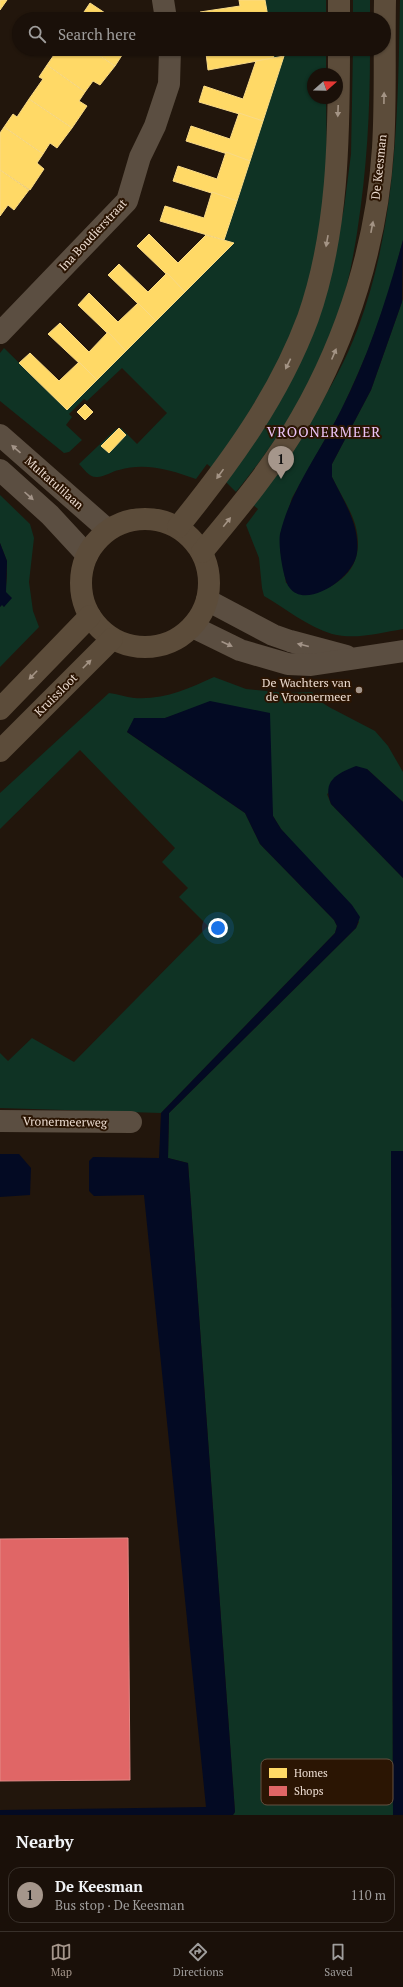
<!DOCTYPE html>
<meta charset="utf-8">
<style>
body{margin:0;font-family:"PT Serif",serif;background:#231912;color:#f1f3f6}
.compass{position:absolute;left:307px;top:68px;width:36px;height:36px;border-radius:50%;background:#1a1009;box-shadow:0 1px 3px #0004;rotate:70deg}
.you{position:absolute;left:218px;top:928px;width:14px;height:14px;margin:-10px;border:3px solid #fff;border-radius:50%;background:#1a73e8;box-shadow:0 0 0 6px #1a73e833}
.badge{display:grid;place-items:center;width:26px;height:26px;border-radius:50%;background:#a5968b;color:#111;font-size:13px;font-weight:700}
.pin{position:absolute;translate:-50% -33px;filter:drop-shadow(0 1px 2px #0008)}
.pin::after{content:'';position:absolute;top:21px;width:14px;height:12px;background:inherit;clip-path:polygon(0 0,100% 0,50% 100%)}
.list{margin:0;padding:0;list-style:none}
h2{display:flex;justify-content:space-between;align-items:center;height:52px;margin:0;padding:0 16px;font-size:17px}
h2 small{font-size:13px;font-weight:400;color:#9f9d9c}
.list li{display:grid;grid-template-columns:26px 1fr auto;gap:12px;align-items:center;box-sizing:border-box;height:56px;margin:0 8px 8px;padding:0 8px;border:1px solid #38302a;border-radius:12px}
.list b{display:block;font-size:15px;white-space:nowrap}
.list p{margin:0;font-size:13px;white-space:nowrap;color:#9f9d9c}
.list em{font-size:13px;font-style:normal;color:#9f9d9c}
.icon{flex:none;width:22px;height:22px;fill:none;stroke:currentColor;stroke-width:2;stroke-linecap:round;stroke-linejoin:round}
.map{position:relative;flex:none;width:403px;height:1815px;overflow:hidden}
.search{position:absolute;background:#1a1009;box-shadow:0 1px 3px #0004;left:12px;right:12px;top:12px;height:44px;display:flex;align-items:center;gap:10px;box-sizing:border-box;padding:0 14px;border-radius:22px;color:#9f9d9c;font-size:15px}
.sheet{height:116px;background:#1a1009}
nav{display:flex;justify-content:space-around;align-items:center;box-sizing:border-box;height:56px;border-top:1px solid #38302a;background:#1a1009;font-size:11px;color:#9f9d9c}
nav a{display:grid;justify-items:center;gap:2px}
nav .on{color:#a5968b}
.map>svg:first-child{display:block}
</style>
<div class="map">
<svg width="403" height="1815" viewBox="0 0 403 1815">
<rect width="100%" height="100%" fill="#22160c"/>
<g fill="#0f3324">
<polygon points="265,0 326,0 326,19 268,19"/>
<rect x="353" y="0" width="17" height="19"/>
<path d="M400 0H403V240L390 289 369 348 356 378 341 411 292 498 280 535V548L286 583 310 594C345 585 366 563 355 524 350 508 339 492 332 477V464L371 390 403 299V629C380 633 355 640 332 634 308 627 285 608 264 596L262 588 259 558 246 525 258 509 252 504C291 448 334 393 358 328 397 223 398 111 400 0Z"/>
<path d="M272 49H326V74H313V98H326L327 168 325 207 312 276 283 356 214 470 207 464 196 479C171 470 145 462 119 470 112 471 103 478 96 477 89 477 84 469 79 464L116 429 121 428 137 444 167 413 122 368 87 401 84 399 69 414 72 417 66 425 82 440 69 452 64 453 0 401V353L4 348 67 410 234 243 224 240 284 56 274 57Z"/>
<path d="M353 49H370C370 113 367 169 357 233 350 277 340 322 320 363 298 410 268 452 236 492L226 482 334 259 344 208 351 154Z"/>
<polygon points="0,495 30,524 34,538 29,582 33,611 39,627 0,667 0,607 2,604 4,607 7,576 7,561 0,543"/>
<path d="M214 677 246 689 285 693 312 692 318 700 329 707 375 731 388 746 403 772V802L367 769 327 794 331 804 403 878V1151H391L393 1815H233L235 1812 188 1163 168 1158 169 1113 356 928 359 922 281 829 273 816 271 797 181 713 165 718H135L127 732 245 813 260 844 334 920 337 926 335 933 161 1113 0 1108V1053L8 1061 32 1038 74 1062 208 926 179 897 188 888 162 862 175 848 80 750 0 829V793L109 693C117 694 126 697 134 698 164 700 188 689 214 677Z"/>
</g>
<g fill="#030a23">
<path d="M403 240 402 302 371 390 332 464V477C344 502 360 525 357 553 354 578 305 611 289 587 283 578 278 545 280 534 291 488 321 451 341 410 369 355 387 298 403 240Z"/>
<polygon points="0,543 7,561 6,592 12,598 4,607 2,605 0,607"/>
<polygon points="210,701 270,713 273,816 281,829 352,905 360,917 356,928 169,1113 168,1158 188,1163 235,1812 233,1815 0,1815 0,1810 206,1807 144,1195 94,1196 89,1191 89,1161 93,1157 159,1158 161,1113 335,933 337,926 334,920 260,844 245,813 127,732 134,718 165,718"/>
<path d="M356 766 367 769 403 802V878L331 804C322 781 336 774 356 766Z"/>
<polygon points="391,1151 403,1151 403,1815 393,1815"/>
<polygon points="0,1154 19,1154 31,1168 30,1195 0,1197"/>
</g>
<g fill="#ffd966" stroke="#f9da86">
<polygon points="0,0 7,0 0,10"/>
<polygon points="239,0 265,0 268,17 252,19 201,19 200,12 240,6"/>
<polygon points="90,3 114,19 85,19 86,18 82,15"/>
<polygon points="268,17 268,19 252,19"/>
<polygon points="64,49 90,49 115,66 100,85 93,81 85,92 47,65 56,52 60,55"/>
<polygon points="90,49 126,49 115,66"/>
<polygon points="235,49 272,49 274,58 208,70 206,53"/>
<polygon points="284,56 263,121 199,102 204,86 243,99 256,61"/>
<polygon points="47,65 85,92 79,101 87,106 72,128 29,99 43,79 39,77"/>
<polygon points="29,99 72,128 57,148 50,143 43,154 4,127 13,114 17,117"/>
<polygon points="239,113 263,121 250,161 186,141 191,126 230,139"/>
<polygon points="4,127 43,154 37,163 44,169 30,190 0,170 0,133"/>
<polygon points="226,152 250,161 237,201 173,181 178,166 217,179"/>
<polygon points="0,170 29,190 14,210 8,205 0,216"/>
<polygon points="212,192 237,201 224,240 160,221 165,206 204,218"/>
<polygon points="149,234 178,263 206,235 234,243 185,292 137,246"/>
<polygon points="119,264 148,292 167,273 185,292 156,321 108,275"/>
<polygon points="89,293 118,322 138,303 156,321 126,351 78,305"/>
<polygon points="60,323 89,352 108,332 126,351 97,380 48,334"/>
<polygon points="30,353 59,381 79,362 97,380 67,410 19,363"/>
<polygon points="85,404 93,412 85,420 77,412"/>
<polygon points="119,428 126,435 109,453 101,446"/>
</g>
<polygon fill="#e06666" stroke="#e38986" points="128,1538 130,1780 0,1781 0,1539"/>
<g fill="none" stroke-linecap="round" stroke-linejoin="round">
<g stroke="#5b4e41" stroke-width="22">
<polyline points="163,0 166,19"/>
<polyline points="0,333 127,201 140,157 155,126 169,84 170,49"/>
<polyline points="0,435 108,530"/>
<polyline points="0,470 50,515 87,555"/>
<polyline points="207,600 273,635 290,641 346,656"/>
<polyline points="193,627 240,650 288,664 311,665 403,651"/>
<polyline points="0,1121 131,1122"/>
</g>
<g stroke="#5c4c3a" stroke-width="22">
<polyline points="339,0 339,19"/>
<circle cx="145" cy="583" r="64"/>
<path d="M178 527C230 463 279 396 308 318 338 233 339 138 339 49"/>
<path d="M202 552C237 510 274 466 301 418 348 336 377 243 383 148 386 99 384 49 385 0"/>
<polyline points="0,709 90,616"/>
<polyline points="0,751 112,639"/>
</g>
</g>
<defs><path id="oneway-solid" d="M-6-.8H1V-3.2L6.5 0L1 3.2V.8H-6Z"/></defs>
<g fill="#a49485">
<use href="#oneway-solid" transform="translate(384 98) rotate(-89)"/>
<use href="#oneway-solid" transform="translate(338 111) rotate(92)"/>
<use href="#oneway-solid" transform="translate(372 227) rotate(-79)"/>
<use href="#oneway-solid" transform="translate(327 241) rotate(100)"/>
<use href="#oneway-solid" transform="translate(334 354) rotate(-67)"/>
<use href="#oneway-solid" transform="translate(288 364) rotate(116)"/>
<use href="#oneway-solid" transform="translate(220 474) rotate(126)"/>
<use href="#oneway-solid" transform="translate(227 522) rotate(-51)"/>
<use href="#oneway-solid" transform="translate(87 664) rotate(-45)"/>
<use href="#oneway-solid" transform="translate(33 675) rotate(134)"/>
</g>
<g fill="#a39488">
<use href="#oneway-solid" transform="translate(16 449) rotate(-139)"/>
<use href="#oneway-solid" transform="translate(29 496) rotate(42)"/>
<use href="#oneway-solid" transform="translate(227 644) rotate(24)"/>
<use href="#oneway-solid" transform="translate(303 645) rotate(-166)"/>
</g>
<circle fill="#a5968b" stroke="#2b1503" stroke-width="1.5" cx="359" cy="690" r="4"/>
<g text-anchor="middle" stroke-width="4" stroke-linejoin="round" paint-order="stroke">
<g font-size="12" fill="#ebdbd0" stroke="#2b1503">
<text transform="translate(379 167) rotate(-84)" y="4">De Keesman</text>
<text transform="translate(93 235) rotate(-47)" y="4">Ina Boudierstraat</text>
<text transform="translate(54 483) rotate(41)" y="4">Multatulilaan</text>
<text transform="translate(56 695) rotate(-45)" y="4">Kruissloot</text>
<text transform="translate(65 1122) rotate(1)" y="4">Vronermeerweg</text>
</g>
<g font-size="12" fill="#ebdbd0" stroke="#2b1503" text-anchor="end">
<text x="351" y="687">De Wachters van<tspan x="351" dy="14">de Vroonermeer</tspan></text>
</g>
<g font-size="14" letter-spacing="1" fill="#ecc5f8" stroke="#2b1503">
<text x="324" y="437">VROONERMEER</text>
</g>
</g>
<rect x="261" y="1759" width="132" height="46" rx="6" fill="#2b1503" stroke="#655040" stroke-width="1"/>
<rect x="269" y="1768" width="18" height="10" fill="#ffd966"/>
<rect x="269" y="1786" width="18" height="10" fill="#e06666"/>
<g font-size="11" fill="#ebdbd0">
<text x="294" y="1777">Homes</text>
<text x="294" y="1795">Shops</text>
</g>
</svg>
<svg class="compass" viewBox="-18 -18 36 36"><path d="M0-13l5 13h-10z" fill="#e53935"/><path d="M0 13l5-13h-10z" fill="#9f9d9c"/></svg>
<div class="you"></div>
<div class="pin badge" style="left:281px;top:479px">1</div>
<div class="search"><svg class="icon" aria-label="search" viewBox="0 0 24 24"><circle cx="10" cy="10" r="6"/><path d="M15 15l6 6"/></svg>Search here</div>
</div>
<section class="sheet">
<h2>Nearby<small></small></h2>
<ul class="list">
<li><span class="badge">1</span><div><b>De Keesman</b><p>Bus stop · De Keesman</p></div><em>110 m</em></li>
</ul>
</section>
<nav>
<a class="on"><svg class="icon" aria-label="map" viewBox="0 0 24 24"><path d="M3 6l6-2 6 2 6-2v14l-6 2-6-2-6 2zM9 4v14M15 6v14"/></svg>Map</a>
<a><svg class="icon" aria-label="directions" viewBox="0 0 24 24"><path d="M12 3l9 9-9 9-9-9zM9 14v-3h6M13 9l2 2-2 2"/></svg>Directions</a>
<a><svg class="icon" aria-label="saved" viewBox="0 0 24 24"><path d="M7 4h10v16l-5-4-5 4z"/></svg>Saved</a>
</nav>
